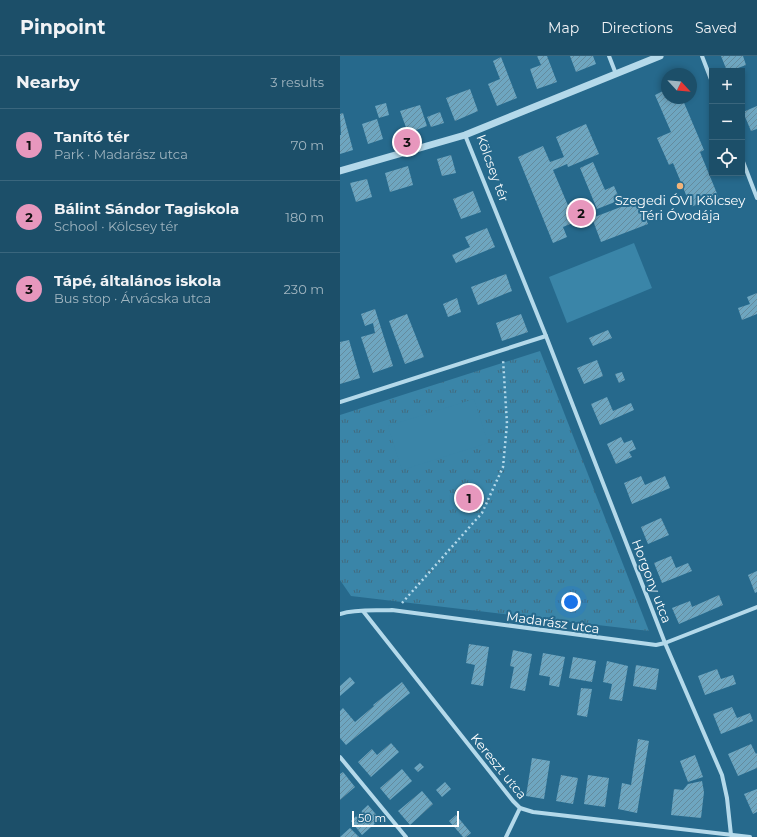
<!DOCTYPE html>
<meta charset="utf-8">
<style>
body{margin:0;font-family:Montserrat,sans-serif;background:#295971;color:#f1f3f6}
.controls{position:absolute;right:12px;top:12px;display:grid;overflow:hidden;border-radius:0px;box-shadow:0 2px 6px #0003}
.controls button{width:36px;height:36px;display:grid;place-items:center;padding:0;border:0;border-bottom:1px solid #3a667d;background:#1c4f69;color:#f1f3f6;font:20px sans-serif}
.compass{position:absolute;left:321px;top:12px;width:36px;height:36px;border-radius:50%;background:#1c4f69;box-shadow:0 2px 6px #0003;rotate:116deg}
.scale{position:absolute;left:12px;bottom:10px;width:107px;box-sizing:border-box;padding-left:4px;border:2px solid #fff;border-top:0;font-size:11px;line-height:14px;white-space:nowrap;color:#fff;-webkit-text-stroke:3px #26698c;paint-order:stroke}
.you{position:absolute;left:231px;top:546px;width:14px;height:14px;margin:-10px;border:3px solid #fff;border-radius:50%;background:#1a73e8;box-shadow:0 0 0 6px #1a73e833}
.badge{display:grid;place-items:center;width:26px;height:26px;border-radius:50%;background:#e797bd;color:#111;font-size:13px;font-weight:700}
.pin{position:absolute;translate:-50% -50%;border:2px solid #fff;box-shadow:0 1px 4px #0006}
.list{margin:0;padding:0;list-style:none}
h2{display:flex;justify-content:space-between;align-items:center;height:52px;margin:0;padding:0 16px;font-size:17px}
h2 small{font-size:13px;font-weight:400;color:#a0b5c0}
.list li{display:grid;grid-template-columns:26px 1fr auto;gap:12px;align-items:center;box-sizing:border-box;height:72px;padding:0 16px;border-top:1px solid #3a667d}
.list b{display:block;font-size:15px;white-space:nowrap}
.list p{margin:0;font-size:13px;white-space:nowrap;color:#a0b5c0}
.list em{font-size:13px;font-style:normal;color:#a0b5c0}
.icon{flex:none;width:22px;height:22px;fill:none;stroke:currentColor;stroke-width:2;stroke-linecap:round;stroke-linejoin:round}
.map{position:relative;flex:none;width:417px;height:781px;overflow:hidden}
header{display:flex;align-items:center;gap:24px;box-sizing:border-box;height:56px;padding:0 20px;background:#1c4f69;border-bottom:1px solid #3a667d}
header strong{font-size:19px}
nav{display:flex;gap:22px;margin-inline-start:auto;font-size:14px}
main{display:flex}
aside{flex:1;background:#1c4f69}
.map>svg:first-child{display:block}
</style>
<header>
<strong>Pinpoint</strong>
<nav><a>Map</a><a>Directions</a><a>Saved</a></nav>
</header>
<main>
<aside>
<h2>Nearby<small>3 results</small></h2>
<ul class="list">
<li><span class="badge">1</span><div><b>Tanító tér</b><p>Park · Madarász utca</p></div><em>70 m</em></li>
<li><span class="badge">2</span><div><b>Bálint Sándor Tagiskola</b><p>School · Kölcsey tér</p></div><em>180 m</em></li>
<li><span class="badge">3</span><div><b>Tápé, általános iskola</b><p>Bus stop · Árvácska utca</p></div><em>230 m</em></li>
</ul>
</aside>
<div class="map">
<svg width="417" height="781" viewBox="0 0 417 781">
<defs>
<pattern id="grass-tufts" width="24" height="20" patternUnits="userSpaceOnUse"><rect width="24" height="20" fill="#3a85a8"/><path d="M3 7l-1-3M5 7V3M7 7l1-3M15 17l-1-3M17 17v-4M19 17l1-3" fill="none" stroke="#426b7f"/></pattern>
<pattern id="building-hatch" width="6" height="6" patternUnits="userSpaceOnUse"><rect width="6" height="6" fill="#6ea6c0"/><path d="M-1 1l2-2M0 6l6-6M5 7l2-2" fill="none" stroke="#648b9d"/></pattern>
</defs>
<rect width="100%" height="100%" fill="#26698c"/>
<polygon fill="url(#grass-tufts)" points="200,295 309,575 11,540 0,524 0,359"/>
<g fill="#3a85a8">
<polygon points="294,187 312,232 227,267 209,221"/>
<polygon points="134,343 148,387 62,414 48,370"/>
</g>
<g fill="url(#building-hatch)">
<polygon points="197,0 207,0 217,26 197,33 190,13 201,9"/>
<polygon points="230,0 253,0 256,8 236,16"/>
<polygon points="381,0 403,0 406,9 390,15 387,15"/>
<polygon points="161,1 177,42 157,50 148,28 160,23 153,5"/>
<polygon points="130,33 138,55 115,65 106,42"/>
<polygon points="327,33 327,42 342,42 364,94 360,96 378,140 351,151 333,107 329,109 317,82 331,76 315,39"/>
<polygon points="46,47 49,59 39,62 35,50"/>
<polygon points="80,49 87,70 68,77 60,55"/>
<polygon points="417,50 417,73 411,75 403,56"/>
<polygon points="100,56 104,67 91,71 87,61"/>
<polygon points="3,57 13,94 0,98 0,79 1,79 0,58"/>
<polygon points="37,63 43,83 28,88 22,68"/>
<polygon points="246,68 259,98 228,111 227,108 213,114 235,166 223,171 227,181 213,187 178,101 203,90 210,106 224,101 216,81"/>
<polygon points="111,99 116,117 102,120 97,103"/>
<polygon points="253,106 265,134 274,130 280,144 257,153 240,112"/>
<polygon points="68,110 73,129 50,136 45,117"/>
<polygon points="27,123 32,141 16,146 10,127"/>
<polygon points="133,135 141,156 121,163 113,143"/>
<polygon points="299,144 308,168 261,186 252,162"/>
<polygon points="147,172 155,191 116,207 112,199 130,191 125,181"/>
<polygon points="166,218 172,235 138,249 131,231"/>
<polygon points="417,237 417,258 402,264 398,252 410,248 407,241"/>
<polygon points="117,242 121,256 108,261 103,248"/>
<polygon points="35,253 53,310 33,317 21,281 35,277 33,267 25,270 21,258"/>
<polygon points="67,258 84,301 65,308 49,265"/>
<polygon points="181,258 188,276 162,285 156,267"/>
<polygon points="268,274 272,282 253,290 249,282"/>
<polygon points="9,284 20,322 0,328 0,286"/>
<polygon points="257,304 263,320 244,328 237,312"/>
<polygon points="282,316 285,324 279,327 275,318"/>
<polygon points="267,341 273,355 291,347 294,354 260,369 251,348"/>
<polygon points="281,381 284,387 292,384 296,393 289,396 292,401 276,408 267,388"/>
<polygon points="301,420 305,429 325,420 330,432 292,448 284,427"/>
<polygon points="321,462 329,479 308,488 301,471"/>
<polygon points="331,500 336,512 348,507 352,515 322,527 314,507"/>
<polygon points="417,515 417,536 415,537 408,519"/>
<polygon points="379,539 383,549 339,568 332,552 350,545 352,551"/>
<polygon points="129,588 149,591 143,630 131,628 135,609 126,607"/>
<polygon points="173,594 192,598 185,635 170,632 174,611 170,610"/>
<polygon points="203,597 225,601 219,631 209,629 210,621 199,619"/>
<polygon points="233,601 256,605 252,626 229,622"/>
<polygon points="267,605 288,610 282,645 269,643 272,628 263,626"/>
<polygon points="296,609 319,613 316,634 293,630"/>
<polygon points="377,613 381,623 393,619 396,628 365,639 358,620"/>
<polygon points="10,621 15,627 0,640 0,630"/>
<polygon points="62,626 70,637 6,689 0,682 0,655 3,652 15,666 34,650 33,649"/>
<polygon points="241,632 252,633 247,661 237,659"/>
<polygon points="392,651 397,662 410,657 413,665 381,678 373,658"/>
<polygon points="298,683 309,685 297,757 278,753 282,727 291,729"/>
<polygon points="51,687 59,696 31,721 18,706 32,693 37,699"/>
<polygon points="411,688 416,698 417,697 417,712 398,720 388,698"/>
<polygon points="355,699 363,721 348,726 340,705"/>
<polygon points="192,702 210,705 204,743 186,740"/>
<polygon points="80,707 84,711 78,716 74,712"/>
<polygon points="62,713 72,725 50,744 40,732"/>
<polygon points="3,716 15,731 0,744 0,718"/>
<polygon points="221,719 238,722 233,748 216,745"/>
<polygon points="248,719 269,722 265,751 244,748"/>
<polygon points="362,725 364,736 361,762 331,759 334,733 343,734 348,728"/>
<polygon points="105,726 111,733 102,741 96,734"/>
<polygon points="417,733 417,756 413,758 404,738"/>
<polygon points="82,735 93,748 70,769 58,755"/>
<polygon points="28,749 40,763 22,779 11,765"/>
<polygon points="116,759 131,777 126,781 123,781 109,765"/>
<polygon points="10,772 19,781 0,781"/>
</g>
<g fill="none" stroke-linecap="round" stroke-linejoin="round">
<polyline stroke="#b4d9ea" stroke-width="2.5" stroke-dasharray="2 3" stroke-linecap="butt" points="62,547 142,457 163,411 167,368 163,303"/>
<g stroke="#b4d9ea" stroke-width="4">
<polyline points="269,0 276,18"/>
<polyline points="362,0 372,26"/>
<polyline points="125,79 206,280 325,587 382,719 387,742 391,779"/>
<polyline points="402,103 417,142"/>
<polyline points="0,346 206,280"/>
<polyline points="23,555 173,745 180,752 193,756 410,781"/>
<path d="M0 558C16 553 35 555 52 554L316 589 325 587 417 551"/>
<polyline points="0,701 66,781"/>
<polyline points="166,781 180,752"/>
</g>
<polyline stroke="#b4d9ea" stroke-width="7" points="0,115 125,79 320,0"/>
</g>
<circle fill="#f3b479" stroke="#26698c" stroke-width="1.5" cx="340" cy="130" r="4"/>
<g text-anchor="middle" stroke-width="4" stroke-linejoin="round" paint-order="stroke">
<g font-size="13" fill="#fff" stroke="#26698c">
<text transform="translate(153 112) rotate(70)" y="5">Kölcsey tér</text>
<text transform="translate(312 525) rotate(69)" y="5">Horgony utca</text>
<text transform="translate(213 566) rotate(8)" y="5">Madarász utca</text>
<text transform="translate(159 710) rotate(51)" y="5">Kereszt utca</text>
</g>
<g font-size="13" fill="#fff" stroke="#26698c">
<text x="340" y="149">Szegedi ÓVI Kölcsey<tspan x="340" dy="15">Téri Óvodája</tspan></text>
</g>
</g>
</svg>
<div class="controls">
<button>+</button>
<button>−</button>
<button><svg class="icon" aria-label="locate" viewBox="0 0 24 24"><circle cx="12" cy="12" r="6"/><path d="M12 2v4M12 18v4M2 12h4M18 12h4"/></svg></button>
</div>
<svg class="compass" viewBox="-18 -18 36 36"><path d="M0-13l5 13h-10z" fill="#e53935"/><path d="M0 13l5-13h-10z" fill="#a0b5c0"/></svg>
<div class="scale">50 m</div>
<div class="you"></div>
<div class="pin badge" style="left:129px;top:442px">1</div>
<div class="pin badge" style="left:241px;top:157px">2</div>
<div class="pin badge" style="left:67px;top:86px">3</div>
</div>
</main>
